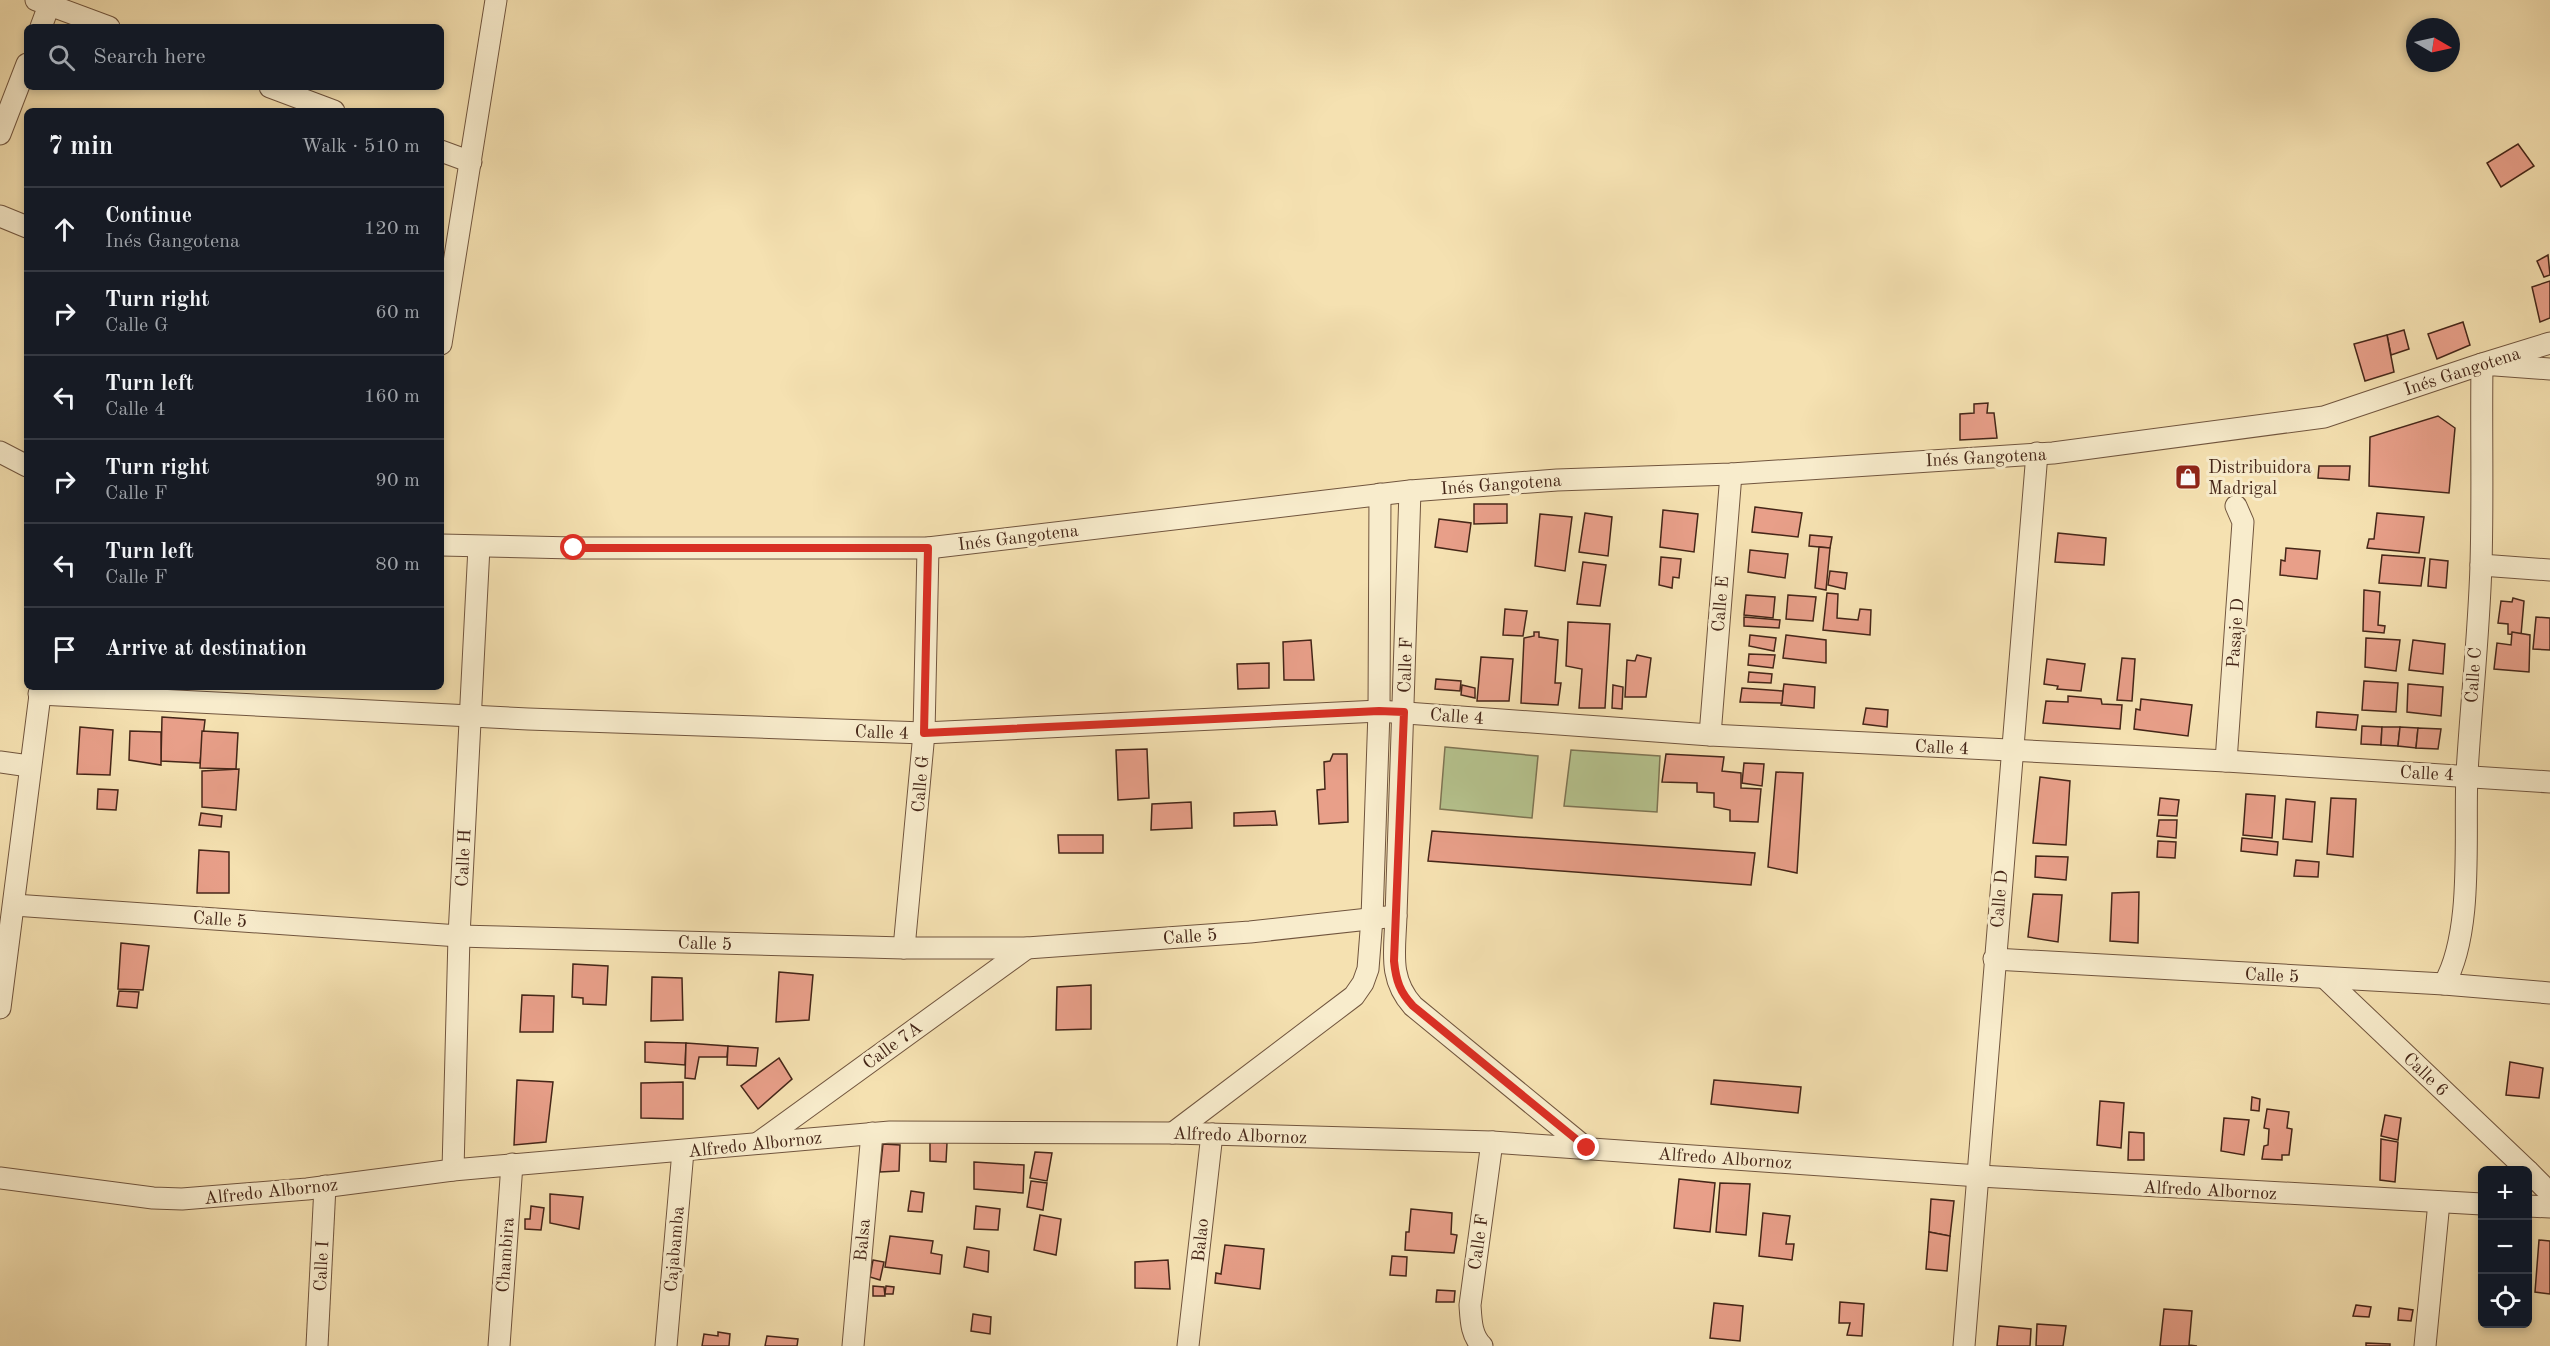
<!DOCTYPE html>
<meta charset="utf-8">
<style>
body{margin:0;font-family:"Old Standard TT",serif;background:#242831;color:#f1f3f6}
.controls{position:absolute;right:18px;bottom:18px;display:grid;overflow:hidden;border-radius:9px;box-shadow:0 3px 9px #0003}
.controls button{width:54px;height:54px;display:grid;place-items:center;padding:0;border:0;border-bottom:2px solid #363941;background:#171b24;color:#f1f3f6;font:30px sans-serif}
.compass{position:absolute;left:2406px;top:18px;width:54px;height:54px;border-radius:50%;background:#171b24;box-shadow:0 3px 9px #0003;rotate:99deg}
.stop{position:absolute;width:18px;height:18px;margin:-14px;border:4px solid #d93025;border-radius:50%;background:#fff}
.stop.end{background:#d93025;border-color:#fff;box-shadow:0 2px 6px #0008}
.list{margin:0;padding:0;list-style:none}
h2{display:flex;justify-content:space-between;align-items:center;height:78px;margin:0;padding:0 24px;font-size:26px}
h2 small{font-size:20px;font-weight:400;color:#9ea1a6}
.list li{display:grid;grid-template-columns:39px 1fr auto;gap:18px;align-items:center;box-sizing:border-box;height:84px;padding:0 24px;border-top:2px solid #363941}
.list b{display:block;font-size:22px;white-space:nowrap}
.list p{margin:0;font-size:20px;white-space:nowrap;color:#9ea1a6}
.list em{font-size:20px;font-style:normal;color:#9ea1a6}
.icon{flex:none;width:33px;height:33px;fill:none;stroke:currentColor;stroke-width:2;stroke-linecap:round;stroke-linejoin:round}
.map{position:relative;flex:none;width:2550px;height:1346px;overflow:hidden}
.search{position:absolute;background:#171b24;box-shadow:0 3px 9px #0003;left:24px;top:24px;width:420px;height:66px;display:flex;align-items:center;gap:15px;box-sizing:border-box;padding:0 21px;border-radius:9px;color:#9ea1a6;font-size:22px}
.panel{position:absolute;background:#171b24;box-shadow:0 3px 9px #0003;left:24px;top:108px;width:420px;height:582px;border-radius:9px}
.map>svg:first-child{display:block}
</style>
<div class="map">
<svg width="2550" height="1346" viewBox="0 0 2550 1346">
<rect width="100%" height="100%" fill="#f5e1b1"/>
<filter id="stains"><feTurbulence type="fractalNoise" baseFrequency=".00333" numOctaves="4"/><feColorMatrix values="0 0 0 0 .2 0 0 0 0 .09 0 0 0 0 .02 0 0 0 .5 -.17"/></filter>
<radialGradient id="worn" r=".72"><stop offset=".6" stop-color="#630" stop-opacity="0"/><stop offset="1" stop-color="#630" stop-opacity=".3"/></radialGradient>
<g fill="#b6c48f" stroke="#7e7554" stroke-width="1.5">
<polygon points="1445,747 1538,756 1532,818 1440,809"/>
<polygon points="1571,750 1660,756 1657,812 1564,806"/>
</g>
<g fill="#e89f89" stroke="#452618" stroke-width="1.5">
<polygon points="2518,144 2534,166 2501,187 2487,163"/>
<polygon points="2548,255 2550,275 2544,277 2537,261"/>
<polygon points="2550,281 2550,318 2540,322 2532,287"/>
<polygon points="2463,322 2470,345 2437,359 2428,334"/>
<polygon points="2404,330 2409,349 2391,355 2387,335"/>
<polygon points="2387,335 2394,372 2365,381 2354,344"/>
<polygon points="1988,403 1987,413 1994,413 1997,438 1960,440 1960,414 1974,413 1974,404"/>
<polygon points="2438,416 2455,428 2449,493 2369,486 2370,437"/>
<polygon points="2319,466 2350,466 2349,480 2318,478"/>
<polygon points="1474,504 1507,504 1507,523 1474,524"/>
<polygon points="1755,507 1802,513 1798,537 1752,532"/>
<polygon points="1663,510 1698,514 1694,552 1660,547"/>
<polygon points="1585,513 1612,517 1608,556 1579,552"/>
<polygon points="2377,513 2424,517 2419,553 2367,548 2369,539 2374,539"/>
<polygon points="1540,514 1572,517 1565,571 1535,566"/>
<polygon points="1439,519 1471,523 1467,552 1435,547"/>
<polygon points="2058,533 2106,538 2104,565 2055,562"/>
<polygon points="1810,535 1832,537 1830,548 1809,546"/>
<polygon points="1819,547 1830,548 1826,590 1815,588"/>
<polygon points="2286,548 2320,551 2317,579 2280,575 2281,560 2285,561"/>
<polygon points="1750,550 1788,554 1785,578 1748,572"/>
<polygon points="2382,555 2425,558 2421,586 2379,583"/>
<polygon points="1661,557 1681,559 1679,578 1673,577 1672,588 1659,585"/>
<polygon points="2430,559 2448,561 2446,588 2428,586"/>
<polygon points="1583,562 1606,565 1600,606 1577,604"/>
<polygon points="1830,571 1847,573 1845,589 1828,585"/>
<polygon points="2364,590 2380,592 2378,625 2385,626 2384,633 2363,631"/>
<polygon points="1827,593 1838,594 1837,618 1858,620 1860,609 1871,610 1870,635 1823,630"/>
<polygon points="1746,595 1775,597 1773,618 1744,615"/>
<polygon points="1788,595 1816,597 1813,621 1786,619"/>
<polygon points="2513,598 2524,601 2521,635 2508,634 2508,624 2498,623 2501,601 2512,602"/>
<polygon points="1505,609 1527,611 1523,636 1503,635"/>
<polygon points="1744,617 1780,620 1779,628 1744,626"/>
<polygon points="2536,617 2550,618 2550,650 2533,649"/>
<polygon points="1568,622 1610,624 1605,708 1579,708 1582,669 1566,666"/>
<polygon points="1534,632 1539,632 1539,637 1558,640 1555,683 1561,683 1558,705 1521,703 1524,638 1534,636"/>
<polygon points="2512,632 2530,635 2529,672 2494,669 2497,643 2511,645"/>
<polygon points="1750,635 1776,638 1774,651 1749,646"/>
<polygon points="1786,635 1826,640 1826,663 1783,658"/>
<polygon points="2366,638 2400,640 2396,671 2365,667"/>
<polygon points="1311,640 1314,680 1284,680 1283,642"/>
<polygon points="2413,640 2445,644 2443,674 2409,670"/>
<polygon points="1749,654 1775,655 1773,668 1748,665"/>
<polygon points="1637,655 1651,658 1646,697 1625,697 1627,660 1635,661"/>
<polygon points="1481,657 1513,659 1509,701 1477,701"/>
<polygon points="2122,658 2135,659 2132,701 2117,700"/>
<polygon points="2047,659 2085,664 2081,691 2057,689 2058,686 2044,684"/>
<polygon points="1269,663 1269,688 1238,689 1237,664"/>
<polygon points="1749,672 1772,674 1771,683 1748,682"/>
<polygon points="1436,679 1461,681 1460,691 1435,689"/>
<polygon points="2364,681 2398,683 2396,712 2362,710"/>
<polygon points="1784,684 1815,687 1814,708 1781,705"/>
<polygon points="2408,684 2443,687 2441,716 2407,712"/>
<polygon points="1462,685 1475,688 1475,698 1461,695"/>
<polygon points="1613,685 1623,687 1622,709 1612,708"/>
<polygon points="1742,688 1783,691 1782,703 1740,702"/>
<polygon points="2068,696 2101,699 2102,704 2122,705 2120,729 2043,723 2046,701 2068,702"/>
<polygon points="2141,699 2192,705 2188,736 2134,729 2136,709 2140,710"/>
<polygon points="1866,708 1888,710 1887,727 1863,724"/>
<polygon points="2317,712 2358,715 2356,730 2316,727"/>
<polygon points="162,717 205,720 200,763 161,761"/>
<polygon points="2362,726 2382,727 2381,745 2361,744"/>
<polygon points="80,727 113,730 110,775 77,774"/>
<polygon points="2382,727 2400,727 2398,746 2381,745"/>
<polygon points="2400,727 2418,728 2416,748 2398,746"/>
<polygon points="2418,728 2441,729 2438,749 2416,748"/>
<polygon points="130,731 161,732 161,765 129,760"/>
<polygon points="202,731 238,733 236,769 200,768"/>
<polygon points="1147,749 1149,798 1118,800 1116,750"/>
<polygon points="1333,754 1347,754 1348,822 1319,824 1317,790 1325,789 1324,762 1330,761"/>
<polygon points="1666,754 1724,757 1722,771 1741,773 1741,788 1761,789 1758,822 1730,821 1730,810 1714,807 1714,793 1697,792 1697,783 1662,782"/>
<polygon points="1744,763 1764,764 1762,786 1742,783"/>
<polygon points="239,769 236,810 202,807 202,771"/>
<polygon points="1776,772 1803,773 1797,873 1768,867"/>
<polygon points="2040,777 2070,781 2066,845 2033,843"/>
<polygon points="98,789 118,790 116,810 97,809"/>
<polygon points="2246,794 2275,796 2272,838 2243,835"/>
<polygon points="2160,798 2179,800 2177,816 2158,815"/>
<polygon points="2331,798 2356,799 2353,857 2327,854"/>
<polygon points="2286,799 2315,802 2312,842 2283,839"/>
<polygon points="1191,802 1192,828 1151,830 1152,804"/>
<polygon points="1275,811 1277,825 1234,826 1234,813"/>
<polygon points="201,813 222,816 221,827 199,825"/>
<polygon points="2159,820 2177,820 2176,838 2157,836"/>
<polygon points="1432,831 1755,853 1751,885 1428,861"/>
<polygon points="1058,835 1103,835 1103,853 1059,853"/>
<polygon points="2242,838 2278,842 2277,855 2241,851"/>
<polygon points="2158,841 2176,842 2175,858 2157,857"/>
<polygon points="199,850 229,852 229,893 197,893"/>
<polygon points="2036,856 2068,857 2066,880 2035,877"/>
<polygon points="2296,860 2319,862 2318,877 2294,876"/>
<polygon points="2139,892 2138,943 2110,941 2112,893"/>
<polygon points="2033,894 2062,895 2058,942 2028,937"/>
<polygon points="121,943 149,946 143,990 118,989"/>
<polygon points="573,964 608,966 606,1005 583,1004 583,998 572,997"/>
<polygon points="779,972 813,975 809,1020 776,1022"/>
<polygon points="652,977 682,978 683,1020 651,1021"/>
<polygon points="1091,985 1091,1029 1056,1030 1057,987"/>
<polygon points="119,991 139,992 137,1008 117,1006"/>
<polygon points="522,995 554,996 553,1032 520,1032"/>
<polygon points="645,1042 686,1043 685,1065 645,1062"/>
<polygon points="686,1043 728,1046 727,1057 699,1057 695,1079 685,1078"/>
<polygon points="728,1046 758,1048 756,1066 727,1065"/>
<polygon points="779,1058 792,1079 758,1109 741,1086"/>
<polygon points="2510,1062 2543,1068 2539,1098 2506,1095"/>
<polygon points="517,1080 553,1082 546,1142 514,1145"/>
<polygon points="1714,1080 1801,1087 1798,1113 1711,1104"/>
<polygon points="683,1082 683,1119 641,1118 641,1083"/>
<polygon points="2252,1097 2260,1099 2259,1111 2251,1110"/>
<polygon points="2100,1101 2124,1103 2121,1148 2097,1145"/>
<polygon points="2267,1109 2289,1112 2287,1128 2292,1129 2289,1155 2282,1155 2282,1160 2262,1159 2264,1146 2268,1145 2269,1129 2264,1128"/>
<polygon points="2385,1115 2401,1118 2398,1140 2381,1136"/>
<polygon points="2224,1118 2249,1120 2244,1155 2221,1151"/>
<polygon points="2129,1132 2144,1133 2144,1160 2128,1160"/>
<polygon points="2381,1139 2398,1142 2395,1182 2380,1180"/>
<polygon points="930,1141 947,1143 946,1162 930,1161"/>
<polygon points="883,1144 900,1145 899,1171 880,1172"/>
<polygon points="1035,1152 1052,1153 1047,1181 1030,1178"/>
<polygon points="974,1162 1024,1165 1023,1193 974,1189"/>
<polygon points="1679,1179 1715,1183 1710,1232 1674,1228"/>
<polygon points="1031,1181 1047,1183 1043,1210 1027,1207"/>
<polygon points="1720,1183 1750,1184 1746,1235 1716,1232"/>
<polygon points="911,1191 924,1193 922,1212 908,1211"/>
<polygon points="550,1194 583,1197 579,1229 550,1223"/>
<polygon points="1931,1199 1954,1201 1950,1236 1929,1232"/>
<polygon points="531,1206 544,1208 541,1230 525,1229 525,1219 530,1219"/>
<polygon points="976,1206 1000,1209 998,1230 974,1229"/>
<polygon points="1411,1209 1452,1213 1451,1234 1457,1235 1454,1253 1405,1250 1406,1232 1409,1232"/>
<polygon points="1763,1213 1790,1216 1786,1244 1794,1244 1792,1260 1759,1256"/>
<polygon points="1040,1215 1061,1219 1056,1255 1034,1250"/>
<polygon points="1929,1232 1950,1236 1947,1271 1926,1269"/>
<polygon points="890,1236 933,1241 931,1253 942,1255 940,1274 885,1267"/>
<polygon points="2539,1240 2550,1241 2550,1294 2535,1292"/>
<polygon points="1225,1245 1264,1249 1260,1289 1215,1283 1216,1273 1221,1274"/>
<polygon points="967,1247 989,1251 988,1272 964,1267"/>
<polygon points="1392,1256 1407,1257 1406,1276 1390,1275"/>
<polygon points="873,1260 884,1262 880,1280 870,1277"/>
<polygon points="1168,1260 1170,1289 1135,1288 1135,1262"/>
<polygon points="873,1286 884,1287 885,1296 873,1296"/>
<polygon points="886,1286 894,1287 893,1294 885,1294"/>
<polygon points="1437,1290 1455,1291 1454,1302 1436,1302"/>
<polygon points="1840,1302 1864,1304 1862,1336 1847,1335 1850,1323 1839,1323"/>
<polygon points="1714,1303 1743,1306 1740,1341 1710,1338"/>
<polygon points="2356,1305 2371,1307 2369,1317 2353,1316"/>
<polygon points="2399,1308 2413,1310 2411,1321 2398,1320"/>
<polygon points="2164,1309 2192,1311 2189,1345 2197,1346 2160,1346"/>
<polygon points="973,1314 991,1317 990,1334 971,1331"/>
<polygon points="2037,1324 2066,1326 2063,1346 2036,1346"/>
<polygon points="1999,1326 2031,1329 2030,1346 1997,1346"/>
<polygon points="718,1332 730,1334 729,1346 702,1346 704,1334 718,1336"/>
<polygon points="767,1336 798,1339 797,1346 765,1346"/>
<polygon points="2366,1343 2390,1344 2390,1346 2366,1346"/>
</g>
<g fill="none" stroke-linecap="round" stroke-linejoin="round">
<defs>
<g id="minor">
<polyline points="36,0 109,27"/>
<polyline points="41,27 51,0"/>
<polyline points="270,87 334,111"/>
<polyline points="0,134 27,64"/>
<polyline points="441,151 471,162"/>
<polyline points="0,216 27,227"/>
<polyline points="441,344 496,0"/>
<polyline points="0,452 27,466"/>
<path d="M1410 491 1396 916C1395 951 1388 978 1413 1006L1586 1148"/>
<polyline points="441,545 574,548 928,548 1410,491 1557,480 1731,474 2053,453 2324,417 2482,364 2550,343"/>
<polyline points="2481,565 2550,570"/>
<polyline points="39,694 528,719 924,733 1379,711 1710,735 2226,761 2550,782"/>
<polyline points="1710,735 1731,474"/>
<polyline points="2226,761 2243,522 2236,506"/>
<polyline points="0,762 29,766"/>
<polyline points="14,905 459,936 904,948 1027,948 1250,932 1396,916"/>
<polyline points="904,948 924,733 928,548"/>
<polyline points="1994,959 2444,984 2550,993"/>
<polyline points="2325,978 2527,1170"/>
<path d="M2444 984C2474 932 2464 834 2467 773 2471 704 2479 634 2481 564 2483 497 2481 430 2482 364L2550 369"/>
<polyline points="0,1008 41,687"/>
<polyline points="1173,1133 1354,996 1363,983 1368,969 1372,918 1379,711 1380,494"/>
<polyline points="758,1143 1027,948"/>
<polyline points="453,1170 459,936 479,547"/>
<polyline points="2528,1171 2550,1193"/>
<polyline points="0,1178 153,1198 182,1199 307,1189 453,1170 890,1132 1173,1133 1492,1142 1979,1176 2482,1204"/>
<polyline points="2528,1206 2550,1207"/>
<polyline points="317,1346 325,1186"/>
<polyline points="499,1346 512,1164"/>
<polyline points="666,1346 683,1151"/>
<polyline points="853,1346 872,1133"/>
<polyline points="1188,1346 1212,1134"/>
<path d="M1482 1346C1471 1335 1471 1320 1470 1305L1492 1142"/>
<polyline points="1964,1346 2037,453"/>
<polyline points="2425,1346 2439,1202"/>
</g>
</defs>
<use href="#minor" stroke="#71553e" stroke-width="23"/>
<use href="#minor" stroke="#f8eccc" stroke-width="21"/>
</g>
<g fill="none" stroke-linecap="round" stroke-linejoin="round">
<path stroke="#d93025" stroke-width="8" d="M574 548H928L924 733 1379 711 1404 712 1394 961C1396 981 1400 992 1413 1006L1587 1148"/>
</g>
<defs>
<symbol id="shop-square" viewBox="-11 -11 22 22"><rect x="-9" y="-9" width="18" height="18" rx="4" fill="#8f2418" stroke="#f8eccc"/><path d="M-5-2.5h2.3a2.7 3.5 0 0 1 5.4 0H5L5.5 6h-11ZM-1.5-2.5h3a1.5 2.3 0 0 0-3 0Z" fill="#fff"/></symbol>
</defs>
<g fill-rule="evenodd">
<use href="#shop-square" x="2173" y="462" width="30" height="30"/>
</g>
<g text-anchor="middle" stroke-width="6" stroke-linejoin="round" paint-order="stroke">
<g font-size="18" fill="#452618" stroke="#f8eccc">
<text transform="translate(2462 371) rotate(-18)" y="6">Inés Gangotena</text>
<text transform="translate(1986 457) rotate(-3)" y="6">Inés Gangotena</text>
<text transform="translate(1501 484) rotate(-4)" y="6">Inés Gangotena</text>
<text transform="translate(1018 537) rotate(-7)" y="6">Inés Gangotena</text>
<text transform="translate(1720 604) rotate(-85)" y="6">Calle E</text>
<text transform="translate(2235 633) rotate(-86)" y="6">Pasaje D</text>
<text transform="translate(1405 665) rotate(-88)" y="6">Calle F</text>
<text transform="translate(2473 675) rotate(-86)" y="6">Calle C</text>
<text transform="translate(1457 716) rotate(4)" y="6">Calle 4</text>
<text transform="translate(882 732) rotate(2)" y="6">Calle 4</text>
<text transform="translate(1942 747) rotate(3)" y="6">Calle 4</text>
<text transform="translate(2427 773) rotate(3)" y="6">Calle 4</text>
<text transform="translate(920 784) rotate(-85)" y="6">Calle G</text>
<text transform="translate(463 858) rotate(-87)" y="6">Calle H</text>
<text transform="translate(1999 899) rotate(-85)" y="6">Calle D</text>
<text transform="translate(220 919) rotate(4)" y="6">Calle 5</text>
<text transform="translate(1190 936) rotate(-4)" y="6">Calle 5</text>
<text transform="translate(705 943) rotate(2)" y="6">Calle 5</text>
<text transform="translate(2272 975) rotate(3)" y="6">Calle 5</text>
<text transform="translate(892 1045) rotate(-36)" y="6">Calle 7A</text>
<text transform="translate(2426 1074) rotate(44)" y="6">Calle 6</text>
<text transform="translate(1240 1135) rotate(2)" y="6">Alfredo Albornoz</text>
<text transform="translate(755 1144) rotate(-6)" y="6">Alfredo Albornoz</text>
<text transform="translate(1725 1158) rotate(4)" y="6">Alfredo Albornoz</text>
<text transform="translate(2210 1190) rotate(3)" y="6">Alfredo Albornoz</text>
<text transform="translate(271 1191) rotate(-6)" y="6">Alfredo Albornoz</text>
<text transform="translate(862 1240) rotate(-85)" y="6">Balsa</text>
<text transform="translate(1200 1240) rotate(-84)" y="6">Balao</text>
<text transform="translate(1478 1242) rotate(-82)" y="6">Calle F</text>
<text transform="translate(674 1249) rotate(-85)" y="6">Cajabamba</text>
<text transform="translate(505 1255) rotate(-86)" y="6">Chambira</text>
<text transform="translate(321 1266) rotate(-87)" y="6">Calle I</text>
</g>
<g font-size="18" fill="#452618" stroke="#f8eccc" text-anchor="start">
<text x="2208" y="473">Distribuidora<tspan x="2208" dy="21">Madrigal</tspan></text>
</g>
</g>
<rect width="100%" height="100%" filter="url(#stains)"/>
<rect width="100%" height="100%" fill="url(#worn)"/>
</svg>
<div class="controls">
<button>+</button>
<button>−</button>
<button><svg class="icon" aria-label="locate" viewBox="0 0 24 24"><circle cx="12" cy="12" r="6"/><path d="M12 2v4M12 18v4M2 12h4M18 12h4"/></svg></button>
</div>
<svg class="compass" viewBox="-18 -18 36 36"><path d="M0-13l5 13h-10z" fill="#e53935"/><path d="M0 13l5-13h-10z" fill="#9ea1a6"/></svg>
<div class="stop" style="left:574px;top:548px"></div>
<div class="stop end" style="left:1587px;top:1148px"></div>
<div class="search"><svg class="icon" aria-label="search" viewBox="0 0 24 24"><circle cx="10" cy="10" r="6"/><path d="M15 15l6 6"/></svg>Search here</div>
<section class="panel">
<h2>7 min<small>Walk · 510 m</small></h2>
<ul class="list">
<li><svg class="icon" aria-label="ahead" viewBox="0 0 24 24"><path d="M12 20V5M6 11l6-6 6 6"/></svg><div><b>Continue</b><p>Inés Gangotena</p></div><em>120 m</em></li>
<li><svg class="icon" aria-label="right" viewBox="0 0 24 24"><path d="M7 20v-9h11M14 6l5 5-5 5"/></svg><div><b>Turn right</b><p>Calle G</p></div><em>60 m</em></li>
<li><svg class="icon" aria-label="left" viewBox="0 0 24 24"><path d="M17 20v-9H6M10 6l-5 5 5 5"/></svg><div><b>Turn left</b><p>Calle 4</p></div><em>160 m</em></li>
<li><svg class="icon" aria-label="right" viewBox="0 0 24 24"><path d="M7 20v-9h11M14 6l5 5-5 5"/></svg><div><b>Turn right</b><p>Calle F</p></div><em>90 m</em></li>
<li><svg class="icon" aria-label="left" viewBox="0 0 24 24"><path d="M17 20v-9H6M10 6l-5 5 5 5"/></svg><div><b>Turn left</b><p>Calle F</p></div><em>80 m</em></li>
<li><svg class="icon" aria-label="arrive" viewBox="0 0 24 24"><path d="M6 21V4h12l-3 4 3 4H6"/></svg><div><b>Arrive at destination</b></div></li>
</ul>
</section>
</div>
